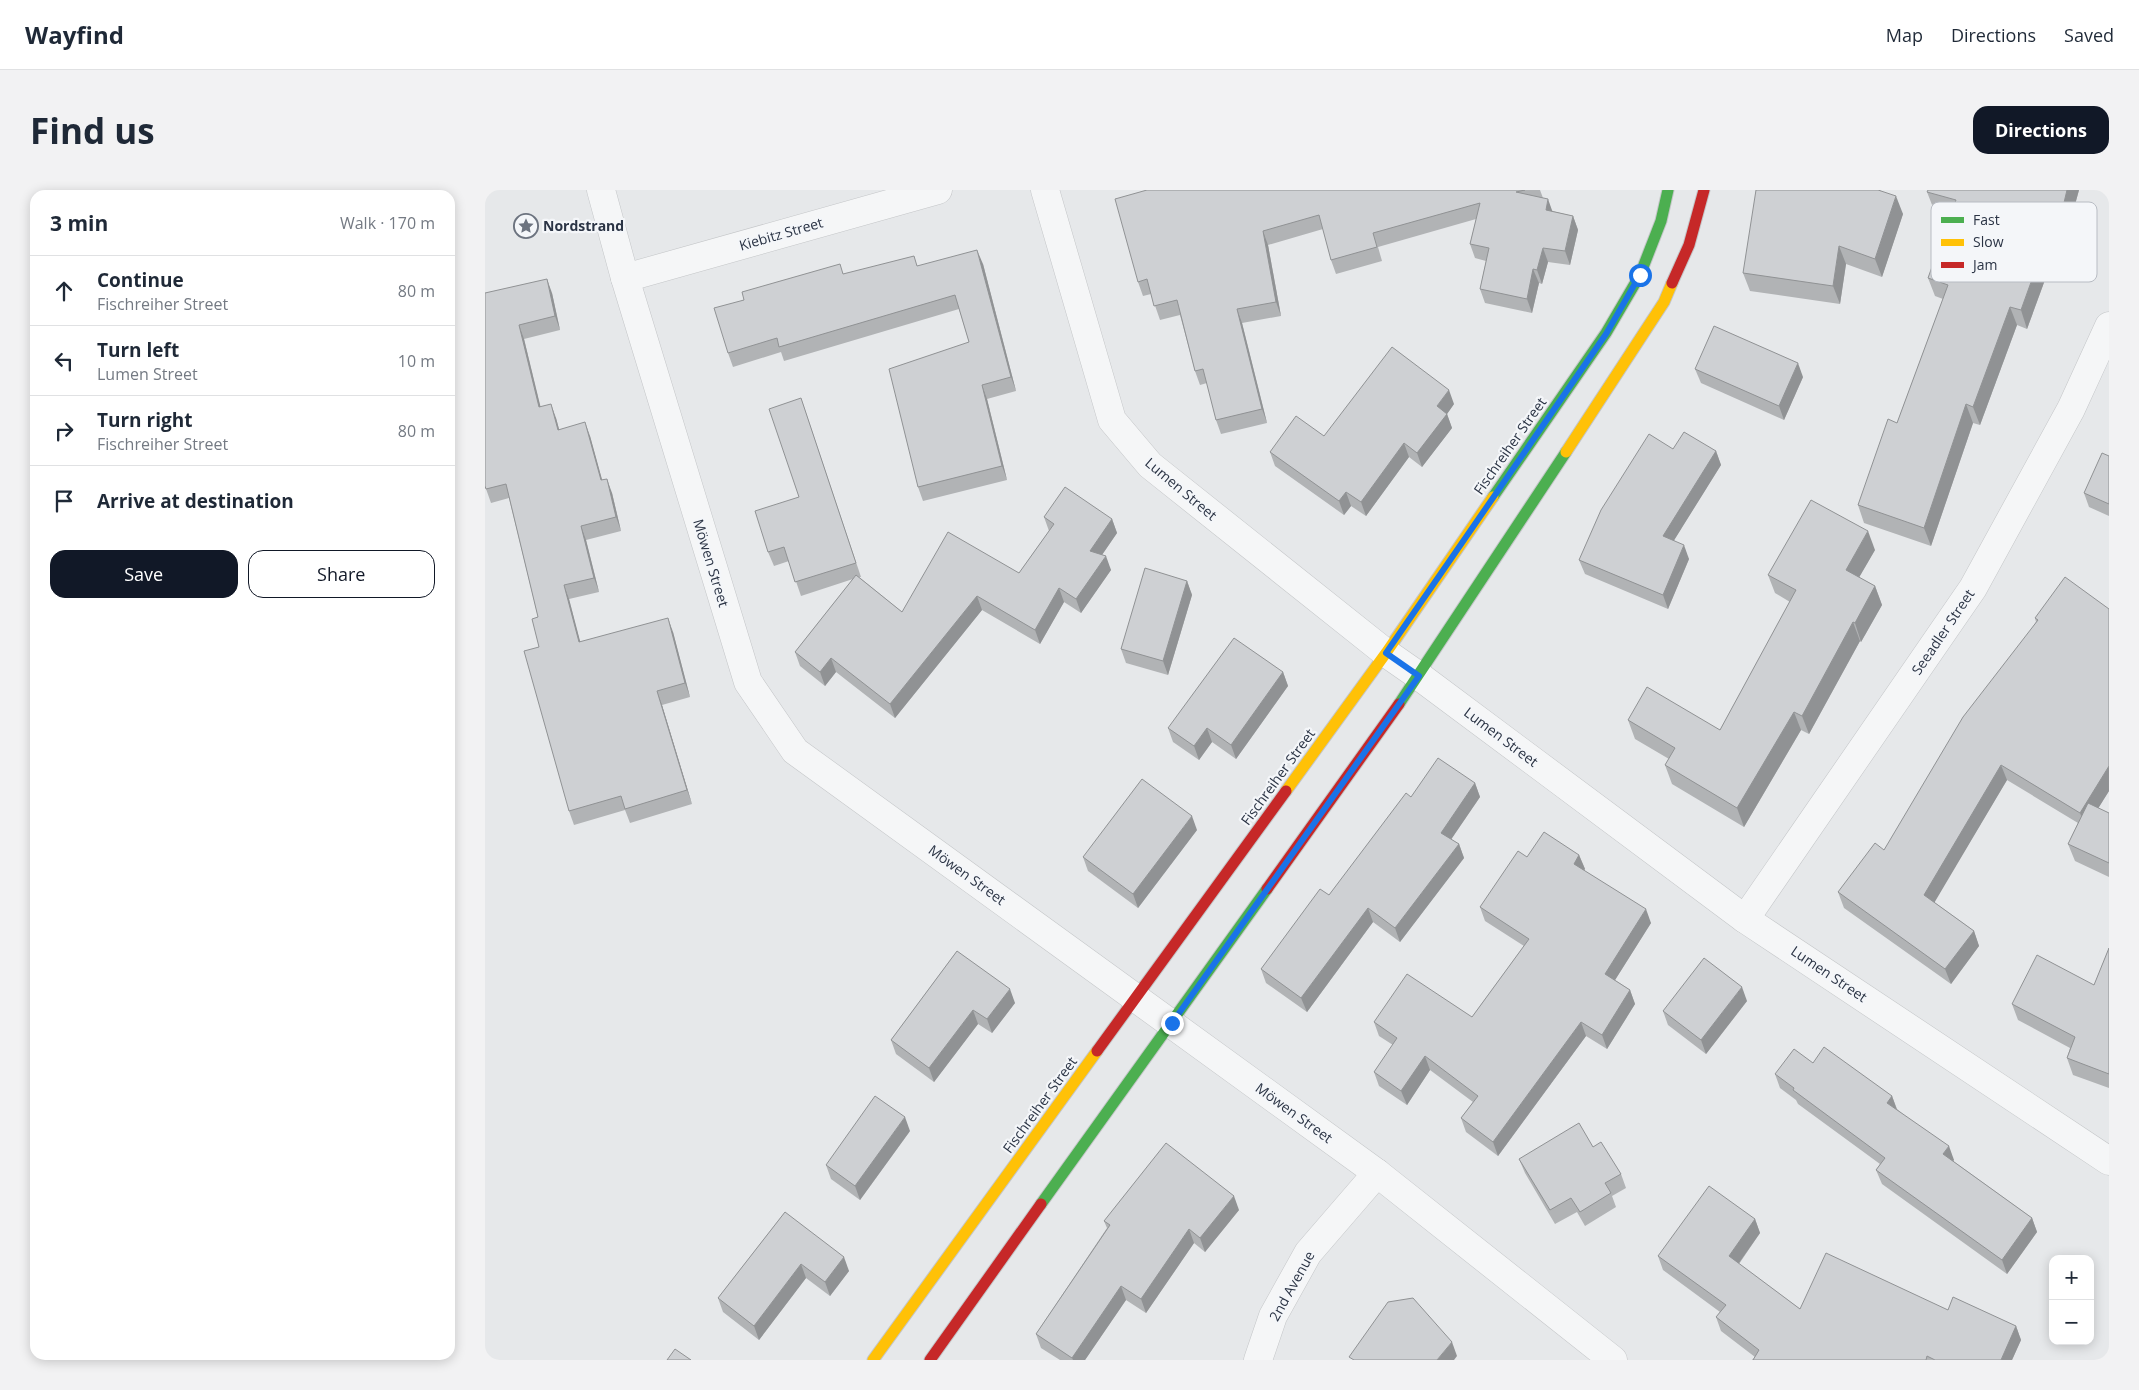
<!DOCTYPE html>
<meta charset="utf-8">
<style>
body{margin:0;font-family:"Open Sans",sans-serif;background:#f2f2f3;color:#1f2937}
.controls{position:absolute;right:15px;bottom:15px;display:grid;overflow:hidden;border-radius:10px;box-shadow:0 2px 12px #0003}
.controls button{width:45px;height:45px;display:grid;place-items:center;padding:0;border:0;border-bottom:1px solid #e0e1e3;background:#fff;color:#1f2937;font:25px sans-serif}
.stop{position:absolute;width:15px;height:15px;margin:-11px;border:4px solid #1a73e8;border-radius:50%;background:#fff}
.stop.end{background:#1a73e8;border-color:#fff;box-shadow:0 1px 5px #0008}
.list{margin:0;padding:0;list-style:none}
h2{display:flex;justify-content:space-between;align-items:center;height:65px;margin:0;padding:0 20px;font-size:21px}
h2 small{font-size:16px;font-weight:400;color:#747a83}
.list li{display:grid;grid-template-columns:32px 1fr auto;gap:15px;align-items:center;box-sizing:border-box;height:70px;padding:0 20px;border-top:1px solid #e0e1e3}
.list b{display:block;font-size:19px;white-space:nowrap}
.list p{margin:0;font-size:16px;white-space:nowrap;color:#747a83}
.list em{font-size:16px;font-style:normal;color:#747a83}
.actions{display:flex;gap:10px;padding:15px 20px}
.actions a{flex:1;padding:11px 0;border:1px solid #111827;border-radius:15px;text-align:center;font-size:18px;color:#111827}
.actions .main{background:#111827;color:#fff}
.icon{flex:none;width:28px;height:28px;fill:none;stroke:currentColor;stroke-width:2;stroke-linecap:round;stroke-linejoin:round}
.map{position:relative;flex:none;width:1624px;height:1170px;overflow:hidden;border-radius:15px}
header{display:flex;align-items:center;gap:30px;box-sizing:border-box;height:70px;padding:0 25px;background:#fff;border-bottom:1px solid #e0e1e3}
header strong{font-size:24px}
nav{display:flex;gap:28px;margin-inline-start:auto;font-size:18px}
.intro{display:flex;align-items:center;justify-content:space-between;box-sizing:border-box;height:120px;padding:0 30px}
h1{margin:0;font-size:35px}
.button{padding:12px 22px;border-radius:15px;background:#111827;color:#fff;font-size:18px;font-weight:700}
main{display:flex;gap:30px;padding:0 30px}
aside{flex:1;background:#fff;border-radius:15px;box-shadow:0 2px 12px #0003}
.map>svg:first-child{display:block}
</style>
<header>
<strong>Wayfind</strong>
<nav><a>Map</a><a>Directions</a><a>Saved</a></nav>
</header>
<div class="intro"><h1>Find us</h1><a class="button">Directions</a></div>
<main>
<aside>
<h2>3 min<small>Walk · 170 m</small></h2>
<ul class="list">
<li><svg class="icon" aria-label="ahead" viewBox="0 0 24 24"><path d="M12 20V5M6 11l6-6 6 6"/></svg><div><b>Continue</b><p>Fischreiher Street</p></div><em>80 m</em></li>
<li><svg class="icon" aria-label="left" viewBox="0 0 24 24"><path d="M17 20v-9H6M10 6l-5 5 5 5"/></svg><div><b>Turn left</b><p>Lumen Street</p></div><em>10 m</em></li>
<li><svg class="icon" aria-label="right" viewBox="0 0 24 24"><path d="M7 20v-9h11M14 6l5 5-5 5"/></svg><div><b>Turn right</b><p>Fischreiher Street</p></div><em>80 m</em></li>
<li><svg class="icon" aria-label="arrive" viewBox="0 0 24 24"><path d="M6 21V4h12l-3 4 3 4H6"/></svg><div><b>Arrive at destination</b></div></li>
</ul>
<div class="actions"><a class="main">Save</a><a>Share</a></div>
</aside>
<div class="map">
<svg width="1624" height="1170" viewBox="0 0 1624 1170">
<rect width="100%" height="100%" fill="#e6e8ea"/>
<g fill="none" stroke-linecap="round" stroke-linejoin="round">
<defs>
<g id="street">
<polyline points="116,0 140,88 263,492 310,561 892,983 1128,1170"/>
<polyline points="560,0 627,230 665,275 901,463 934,486 1260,729 1624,971"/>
<polyline points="140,88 453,0"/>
<polyline points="1260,729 1488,398 1586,219 1624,136"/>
<polyline points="773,1170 788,1126 823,1063 892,983"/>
</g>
<g id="fast">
<polyline points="1008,307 1121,143 1155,85 1176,31 1183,0"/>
<polyline points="914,514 1081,262"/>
<polyline points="556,1014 782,699"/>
</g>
<g id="slow">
<polyline points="1081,262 1179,112 1187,93"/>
<polyline points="801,601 901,463 1008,307"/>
<polyline points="388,1170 612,861"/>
</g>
<g id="jam">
<polyline points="1187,93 1204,55 1219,0"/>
<polyline points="782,699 914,514"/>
<polyline points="612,861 801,601"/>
<polyline points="445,1170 556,1014"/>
</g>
</defs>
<use href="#street" stroke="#c4c6c8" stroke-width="29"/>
<use href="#fast" stroke="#c4c6c8" stroke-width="13"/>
<use href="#slow" stroke="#c4c6c8" stroke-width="13"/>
<use href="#jam" stroke="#c4c6c8" stroke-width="13"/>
<use href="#street" stroke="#f5f6f7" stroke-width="28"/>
<use href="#fast" stroke="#4caf50" stroke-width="11"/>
<use href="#slow" stroke="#ffc107" stroke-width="11"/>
<use href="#jam" stroke="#c62828" stroke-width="11"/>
</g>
<g fill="#b1b3b5">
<polygon points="662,0 1055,0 1058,8 1067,21 1088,26 1093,40 1085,75 1063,72 1057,94 1054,93 1047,123 1000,113 995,99 1001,71 990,68 985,54 991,29 893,57 897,71 851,84 846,70 838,39 783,55 796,126 757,133 782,233 736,244 731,230 722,193 715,195 710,181 695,125 675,130 666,104 658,106 653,92"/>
<polygon points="1395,0 1418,24 1397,87 1361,74 1355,114 1265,101 1258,83"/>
<polygon points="1594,0 1583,40 1579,38 1542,139 1532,135 1495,235 1488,233 1446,356 1379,333 1373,315 1412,233 1458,109 1450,106 1443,88 1466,24 1449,20 1442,2"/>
<polygon points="498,74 531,201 502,209 522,290 438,311 433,297 484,152 474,119 299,171 296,162 248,177 243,163 359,84 433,76"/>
<polygon points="0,103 67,103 75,140 39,149 55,216 71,228 74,239 105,246 117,290 127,303 136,341 101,350 114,402 84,409 95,452 188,442 205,507 177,515 207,614 145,633 140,620 89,635 84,621 54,457 53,427 24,308 6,313 0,296"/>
<polygon points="1210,179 1318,187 1299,230 1216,193"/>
<polygon points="316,208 376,387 374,387 417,422 534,383 564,341 559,327 627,329 632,343 617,365 626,380 596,423 579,412 555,454 497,420 410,528 351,482 340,496 315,476 310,462 368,389 316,406 304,371 289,376 283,362 314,307"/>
<polygon points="969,214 962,224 967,238 937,277 924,267 881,326 866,316 859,325 790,276 785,262 839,246"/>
<polygon points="1188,259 1231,261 1236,275 1189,350 1204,369 1183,419 1100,384 1094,370"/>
<polygon points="1624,266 1624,326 1604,317 1599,303"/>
<polygon points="1390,360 1374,387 1390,396 1397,415 1376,452 1375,451 1324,544 1316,540 1259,637 1187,594 1180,575 1184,569 1150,549 1143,530 1235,540 1305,412 1290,403 1283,385"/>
<polygon points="702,391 707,405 683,485 641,473 636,459"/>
<polygon points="1624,419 1624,601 1613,618 1624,623 1624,687 1590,671 1583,654 1593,633 1522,590 1449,712 1489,741 1494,756 1466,794 1359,718 1353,702 1399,660 1551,432 1550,428"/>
<polygon points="798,482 803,496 751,569 727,552 714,570 688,552 683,538"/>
<polygon points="990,593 995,607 966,649 974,654 979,668 915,752 888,732 822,822 781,793 776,779 844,705 926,607"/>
<polygon points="712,640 653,718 603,681 598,667"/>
<polygon points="1094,665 1100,679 1099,680 1166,733 1130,790 1145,800 1150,814 1122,859 1101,846 1013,966 981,942 976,928 988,912 945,880 922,915 894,896 889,882 908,855 894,846 889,832 987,827 1039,756 1000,731 995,717 1042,667"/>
<polygon points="1624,758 1624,898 1588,885 1582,868 1585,858 1533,830 1527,814 1609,795"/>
<polygon points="472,761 530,813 507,843 493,834 449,892 411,864 406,850"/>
<polygon points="1262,811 1221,864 1183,835 1178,821"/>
<polygon points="1328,873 1407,906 1412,919 1469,970 1468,971 1547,1028 1552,1042 1522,1084 1397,994 1391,980 1395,974 1313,914 1311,910 1295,898 1290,884"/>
<polygon points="425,941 375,1010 346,989 341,975"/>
<polygon points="1108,957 1136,984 1141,998 1127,1006 1131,1017 1100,1036 1092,1022 1070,1034 1040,983 1034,969"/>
<polygon points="754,1020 720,1062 709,1053 661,1123 641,1110 600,1170 575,1170 556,1158 551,1144 622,1038 619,1031"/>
<polygon points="300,1022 364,1081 345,1106 321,1088 274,1150 238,1122 233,1108"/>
<polygon points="1270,1029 1275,1043 1254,1074 1315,1119 1463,1120 1531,1136 1536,1150 1527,1170 1267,1170 1270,1167 1236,1141 1231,1127 1235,1122 1178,1080 1173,1066"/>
</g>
<g fill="#909294">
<polygon points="1582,0 1594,0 1583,40 1577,21"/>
<polygon points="1411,6 1418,24 1397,87 1390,69"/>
<polygon points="1063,9 1068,23 1061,20"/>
<polygon points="1572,20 1579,38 1542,139 1536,120"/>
<polygon points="1088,26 1093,40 1085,75 1080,61"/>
<polygon points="778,41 783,55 796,126 791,112"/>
<polygon points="1354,56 1361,74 1355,114 1348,96"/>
<polygon points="1058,58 1063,72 1057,94 1052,80"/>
<polygon points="492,60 498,74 531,201 526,187"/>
<polygon points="1048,79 1054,93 1047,123 1042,109"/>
<polygon points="62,89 67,103 75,140 70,126"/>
<polygon points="1525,117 1532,135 1495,235 1488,217"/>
<polygon points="752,119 757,133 782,233 777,219"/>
<polygon points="34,135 39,149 59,231 54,217"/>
<polygon points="1313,173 1318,187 1299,230 1294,216"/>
<polygon points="497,195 502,209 522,290 517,276"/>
<polygon points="964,200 969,214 962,224 967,238 937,277 932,263 952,216"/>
<polygon points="66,214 71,228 78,254 73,240"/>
<polygon points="1481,214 1488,233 1446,356 1439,338"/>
<polygon points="100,232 105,246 121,304 116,290"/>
<polygon points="919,253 924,267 881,326 876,312"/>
<polygon points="1231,261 1236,275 1183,360 1178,346"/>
<polygon points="122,289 127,303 136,341 131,327"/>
<polygon points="861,302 866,316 859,325 854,311"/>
<polygon points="627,329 632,343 610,375 605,361"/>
<polygon points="96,336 101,350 114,402 109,388"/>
<polygon points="1383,341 1390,360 1368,398 1361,380"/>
<polygon points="1199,355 1204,369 1183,419 1178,405"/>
<polygon points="621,366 626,380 596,423 591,409"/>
<polygon points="702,391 707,405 683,485 678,471"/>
<polygon points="79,395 84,409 99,466 94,452"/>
<polygon points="1390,396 1397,415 1376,452 1370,433"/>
<polygon points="574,398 579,412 555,454 550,440"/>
<polygon points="492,406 497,420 410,528 405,514"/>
<polygon points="183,428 188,442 205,507 200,493"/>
<polygon points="1368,432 1375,451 1324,544 1317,526"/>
<polygon points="346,468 351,482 340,496 335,482"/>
<polygon points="798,482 803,496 751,569 746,555"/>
<polygon points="172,501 177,515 207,614 202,600"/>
<polygon points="1309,522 1316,540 1259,637 1252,618"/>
<polygon points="722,538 727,552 714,570 709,556"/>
<polygon points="1516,575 1522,590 1445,720 1439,705"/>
<polygon points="1624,576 1624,601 1601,638 1595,623"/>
<polygon points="990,593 995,607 961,657 956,643"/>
<polygon points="707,626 712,640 653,718 648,704"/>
<polygon points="974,654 979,668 915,752 910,738"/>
<polygon points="1094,665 1100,679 1094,688 1089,674"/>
<polygon points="883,718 888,732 822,822 816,808"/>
<polygon points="1161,719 1166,733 1125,798 1120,784"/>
<polygon points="1489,741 1494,756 1466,794 1460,779"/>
<polygon points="1257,797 1262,811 1221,864 1216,850"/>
<polygon points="525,799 530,813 507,843 502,829"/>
<polygon points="1145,800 1150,814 1122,859 1117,845"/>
<polygon points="488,820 493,834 449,892 444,878"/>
<polygon points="1096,832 1101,846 1013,966 1008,952"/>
<polygon points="940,866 945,880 922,915 916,901"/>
<polygon points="1407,906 1412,920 1402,913"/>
<polygon points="420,927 425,941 375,1010 370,996"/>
<polygon points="1464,956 1469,970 1463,978 1458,964"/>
<polygon points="749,1006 754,1020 720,1062 715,1048"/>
<polygon points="1547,1028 1552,1042 1522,1084 1517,1070"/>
<polygon points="1270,1029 1275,1043 1249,1080 1244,1066"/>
<polygon points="704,1039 709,1053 661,1123 656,1109"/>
<polygon points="359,1067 364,1081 345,1106 340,1092"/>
<polygon points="316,1074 321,1088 274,1150 269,1136"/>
<polygon points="636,1096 641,1110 600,1170 588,1170 587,1168"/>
<polygon points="1531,1136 1536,1150 1527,1170 1516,1170"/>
<polygon points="967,1152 972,1166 969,1170 952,1170"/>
</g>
<g fill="#ced0d3" stroke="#909294">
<polygon points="662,0 1040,0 1031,2 1063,9 1061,20 1088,26 1080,61 1058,58 1052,80 1048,79 1042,109 995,99 1004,58 985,54 995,13 888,43 892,57 846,70 834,25 778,41 791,112 752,119 777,219 731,230 718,179 710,181 692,110 669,116 662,89 653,92 630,9"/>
<polygon points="1271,0 1393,0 1411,6 1390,69 1354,56 1348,96 1258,83"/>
<polygon points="1443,0 1582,0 1577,21 1572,20 1536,120 1525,117 1488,217 1481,214 1439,338 1373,315 1403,229 1412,233 1463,95 1443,88 1471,10 1442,2"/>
<polygon points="492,60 526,187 497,195 517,276 433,297 404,179 484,152 470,105 294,157 292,148 243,163 229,118 259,110 257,102 355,74 358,84 429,66 432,76"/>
<polygon points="62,89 70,126 34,135 54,217 66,214 73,240 100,232 116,290 122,289 131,327 96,336 109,388 79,395 94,452 183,428 200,493 172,501 202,600 140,619 136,606 84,621 39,461 54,457 47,429 53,427 21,294 1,299 0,296 0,103"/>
<polygon points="1229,136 1313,173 1294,216 1210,179"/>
<polygon points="907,157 964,200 952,216 962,224 932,263 919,253 876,312 861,302 854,311 785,262 811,226 839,246"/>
<polygon points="316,208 371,373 310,392 299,357 283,362 270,321 314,307 284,219"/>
<polygon points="1199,242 1231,261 1178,346 1199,355 1178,405 1094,370 1116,320 1164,244 1188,259"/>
<polygon points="1617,263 1624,266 1624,314 1599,303"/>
<polygon points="580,297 627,329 605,361 621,366 591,409 574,398 550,440 492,406 405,514 346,468 335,482 310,462 371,385 417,422 463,342 534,383 569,334 559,327"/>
<polygon points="1326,310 1383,341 1361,380 1390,396 1370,433 1368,432 1317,526 1309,522 1252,618 1180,575 1190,558 1143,530 1162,497 1235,540 1311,400 1283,385"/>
<polygon points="660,378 702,391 678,471 636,459"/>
<polygon points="1580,387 1624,419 1624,576 1595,623 1516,575 1439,705 1489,741 1460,779 1353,702 1390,653 1399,660 1478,527 1553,430 1550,428"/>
<polygon points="749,448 798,482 746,555 722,538 709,556 683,538"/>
<polygon points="953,568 990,593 956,643 974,654 910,738 883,718 816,808 776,779 835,699 844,705 921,603 926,607"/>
<polygon points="657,589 707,626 648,704 598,667"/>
<polygon points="1603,613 1624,623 1624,673 1583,654"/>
<polygon points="1059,642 1094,665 1089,674 1161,719 1120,784 1145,800 1117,845 1096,832 1008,952 976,928 993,906 940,866 916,901 889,882 912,848 889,832 922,784 987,827 1044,749 995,717 1033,661 1042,667"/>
<polygon points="1624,758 1624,884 1582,868 1590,847 1527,814 1552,765 1609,795"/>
<polygon points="472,761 525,799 502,829 488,820 444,878 406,850"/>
<polygon points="1219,768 1257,797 1216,850 1178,821"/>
<polygon points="1339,857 1407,906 1402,913 1464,956 1458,964 1547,1028 1517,1070 1391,980 1400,968 1308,900 1309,898 1290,884 1309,859 1328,873"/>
<polygon points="390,906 420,927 370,996 341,975"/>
<polygon points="1094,933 1108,957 1116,952 1136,984 1120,993 1126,1003 1095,1022 1086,1008 1065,1020 1034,969"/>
<polygon points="681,953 749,1006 715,1048 704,1039 656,1109 636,1096 587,1168 551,1144 625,1035 619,1031"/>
<polygon points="1224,996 1270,1029 1244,1066 1315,1119 1341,1063 1463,1120 1468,1107 1531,1136 1516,1170 1450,1170 1442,1166 1441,1170 1268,1170 1274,1160 1231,1127 1241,1115 1173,1066"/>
<polygon points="300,1022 359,1067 340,1092 316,1074 269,1136 233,1108"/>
<polygon points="928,1108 967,1152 952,1170 869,1170 864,1167 903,1112"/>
<polygon points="190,1159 206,1170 182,1170"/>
</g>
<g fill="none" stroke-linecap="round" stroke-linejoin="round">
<polyline stroke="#1a73e8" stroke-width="6" points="687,833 934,486 901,463 1121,144 1155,85"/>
</g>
<defs>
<symbol id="sight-ring" viewBox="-11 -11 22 22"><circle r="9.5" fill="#f4f6f9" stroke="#6c737f" stroke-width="1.5"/><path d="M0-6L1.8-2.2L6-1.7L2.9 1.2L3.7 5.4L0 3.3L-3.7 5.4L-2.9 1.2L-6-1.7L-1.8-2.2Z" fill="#6c737f"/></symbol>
</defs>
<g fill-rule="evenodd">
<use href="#sight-ring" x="27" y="22" width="28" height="28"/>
</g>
<g text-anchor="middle" stroke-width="4.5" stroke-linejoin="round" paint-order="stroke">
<g font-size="14" font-weight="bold" fill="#2b3445" stroke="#f4f6f9" text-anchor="start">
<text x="58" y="41">Nordstrand</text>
</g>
<g font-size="14" fill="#2b3445" stroke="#f4f6f9">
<text transform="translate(296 44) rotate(-16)" y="5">Kiebitz Street</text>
<text transform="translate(1025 256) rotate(-55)" y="5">Fischreiher Street</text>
<text transform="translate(696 299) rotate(40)" y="5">Lumen Street</text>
<text transform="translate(226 373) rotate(73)" y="5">Möwen Street</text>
<text transform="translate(1458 442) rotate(-56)" y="5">Seeadler Street</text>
<text transform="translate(1016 547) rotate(37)" y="5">Lumen Street</text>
<text transform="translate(793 587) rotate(-54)" y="5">Fischreiher Street</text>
<text transform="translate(482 685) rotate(36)" y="5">Möwen Street</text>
<text transform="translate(1344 784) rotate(34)" y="5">Lumen Street</text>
<text transform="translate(555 915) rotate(-54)" y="5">Fischreiher Street</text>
<text transform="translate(809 923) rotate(36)" y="5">Möwen Street</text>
<text transform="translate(807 1096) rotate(-61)" y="5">2nd Avenue</text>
</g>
</g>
<rect x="1446" y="12" width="166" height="80" rx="8" fill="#f4f6f9" stroke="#b8bcc3" stroke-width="1"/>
<rect x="1456" y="27" width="23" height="6" fill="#4caf50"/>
<rect x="1456" y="49" width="23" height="7" fill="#ffc107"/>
<rect x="1456" y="72" width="23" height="6" fill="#c62828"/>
<g font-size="14" fill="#2b3445">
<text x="1488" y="35">Fast</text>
<text x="1488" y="57">Slow</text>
<text x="1488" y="80">Jam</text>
</g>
</svg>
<div class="controls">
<button>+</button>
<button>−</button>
</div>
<div class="stop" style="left:1155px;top:85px"></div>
<div class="stop end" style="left:687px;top:833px"></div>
</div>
</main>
